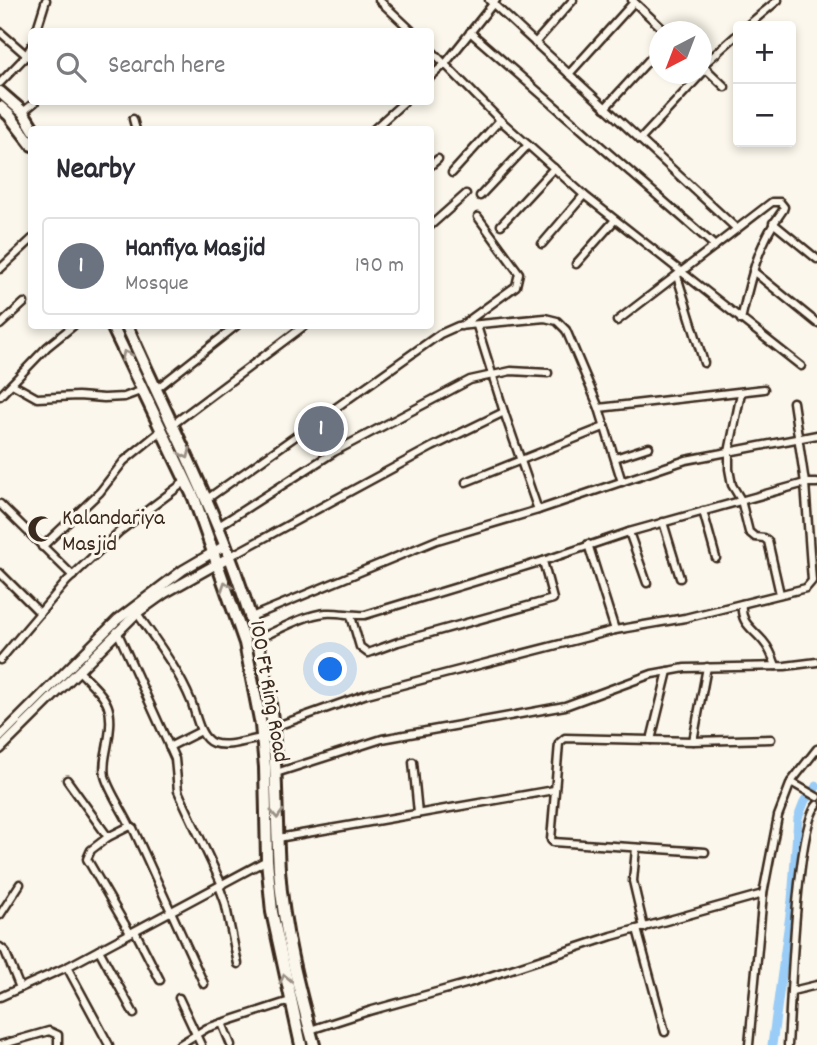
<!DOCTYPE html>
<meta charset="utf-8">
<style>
body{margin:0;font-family:Dekko,sans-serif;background:#f2f2f3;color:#2b2b33}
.controls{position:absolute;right:21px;top:21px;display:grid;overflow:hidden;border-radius:7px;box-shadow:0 4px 10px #0003}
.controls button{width:63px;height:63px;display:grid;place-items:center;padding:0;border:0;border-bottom:2px solid #e1e1e2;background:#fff;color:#2b2b33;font:35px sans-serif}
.compass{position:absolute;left:649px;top:21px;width:63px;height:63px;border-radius:50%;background:#fff;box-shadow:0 4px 10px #0003;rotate:222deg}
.you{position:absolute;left:331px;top:670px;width:24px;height:24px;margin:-18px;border:5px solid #fff;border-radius:50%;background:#1a73e8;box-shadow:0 0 0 10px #1a73e833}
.badge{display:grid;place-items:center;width:46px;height:46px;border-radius:50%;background:#0f766e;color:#fff;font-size:23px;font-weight:700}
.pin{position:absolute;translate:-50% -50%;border:4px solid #fff;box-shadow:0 2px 7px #0006}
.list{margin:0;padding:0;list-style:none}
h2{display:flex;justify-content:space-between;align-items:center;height:91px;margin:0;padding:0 28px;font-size:30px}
h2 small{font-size:23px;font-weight:400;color:#7c7c81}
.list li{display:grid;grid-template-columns:46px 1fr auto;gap:21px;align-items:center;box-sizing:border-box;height:98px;margin:0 14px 14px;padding:0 14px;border:2px solid #e1e1e2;border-radius:7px}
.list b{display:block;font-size:26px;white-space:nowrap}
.list p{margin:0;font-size:23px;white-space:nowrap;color:#7c7c81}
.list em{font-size:23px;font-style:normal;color:#7c7c81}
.icon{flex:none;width:38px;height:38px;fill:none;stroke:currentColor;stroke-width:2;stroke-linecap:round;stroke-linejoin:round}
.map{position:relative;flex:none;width:817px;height:1045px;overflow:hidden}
.search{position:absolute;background:#fff;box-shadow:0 4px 10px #0003;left:28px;top:28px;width:406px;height:77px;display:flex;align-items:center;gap:18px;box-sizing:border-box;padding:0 24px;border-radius:7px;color:#7c7c81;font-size:26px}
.panel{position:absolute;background:#fff;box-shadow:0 4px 10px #0003;left:28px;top:126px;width:406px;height:203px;border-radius:7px}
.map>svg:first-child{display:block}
</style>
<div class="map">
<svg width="817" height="1045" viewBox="0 0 817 1045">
<rect width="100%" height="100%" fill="#fbf7ec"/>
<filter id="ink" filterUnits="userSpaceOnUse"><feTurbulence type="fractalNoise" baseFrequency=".0143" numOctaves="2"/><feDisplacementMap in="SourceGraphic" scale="14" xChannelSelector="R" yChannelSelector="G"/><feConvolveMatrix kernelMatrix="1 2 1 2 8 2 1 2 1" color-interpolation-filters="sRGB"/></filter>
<g filter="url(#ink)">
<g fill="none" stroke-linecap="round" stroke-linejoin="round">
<polyline stroke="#99ccf6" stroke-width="9" points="772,1045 792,900 798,818 805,800 817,786"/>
<defs>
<g id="minor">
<polyline points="379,0 413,32"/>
<polyline points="489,0 737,229"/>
<polyline points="632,0 666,32"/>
<polyline points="747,26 778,0"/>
<polyline points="0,32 32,60"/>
<polyline points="36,32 46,0"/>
<polyline points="470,32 715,246"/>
<polyline points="535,43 573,0"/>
<polyline points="430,49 500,120 584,195 801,366"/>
<polyline points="702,66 738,34"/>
<polyline points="703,66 725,87"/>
<polyline points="569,74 634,2"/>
<polyline points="430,77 445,64 496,0"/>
<polyline points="0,83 26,56 32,45"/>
<polyline points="605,108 660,48"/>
<polyline points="23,112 35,102"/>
<polyline points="133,119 136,130"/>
<polyline points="373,130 404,102"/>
<polyline points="640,140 706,69"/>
<polyline points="430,166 438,159"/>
<polyline points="452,173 500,120"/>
<polyline points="480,196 528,145"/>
<polyline points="773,223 817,259"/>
<polyline points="501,225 554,168"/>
<polyline points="430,226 466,194"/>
<polyline points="542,244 584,195"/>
<polyline points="576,264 614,221"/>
<polyline points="0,269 32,239"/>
<polyline points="753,271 817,323"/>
<polyline points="677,276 704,363"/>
<path d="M617 321 772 202H780L784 207 783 210C758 243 750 280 741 320"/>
<polyline points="0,325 24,303"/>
<polyline points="461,326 516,286 519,273 478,217"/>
<polyline points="477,326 504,412 538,510"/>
<polyline points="12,384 37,398 78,396 104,398 124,397 143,390"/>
<polyline points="155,390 236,326"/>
<polyline points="741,393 729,452 729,469 732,485 741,500 749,532 755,537 764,538 768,541 780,594"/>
<polyline points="0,396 47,347 73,326"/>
<polyline points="599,408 764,389"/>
<polyline points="172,425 304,326"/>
<polyline points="615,458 649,447"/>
<polyline points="466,482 604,427"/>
<polyline points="207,499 440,334 458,326 545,318 557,321 566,330 599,408 622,482"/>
<polyline points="0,504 73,576"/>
<polyline points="703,511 716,558"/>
<polyline points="663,522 680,578"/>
<polyline points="217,527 334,452 470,380 511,371 548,373"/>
<polyline points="629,532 647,583"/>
<polyline points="588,544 615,630"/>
<polyline points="42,547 100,492 124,461 162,430"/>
<polyline points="229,557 432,447 504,412"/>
<polyline points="0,573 40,613"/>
<path d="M742 604C740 623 752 628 763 641 770 649 773 657 776 666"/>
<path d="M137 613C156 641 178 669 191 701 196 713 199 738 213 743 227 748 248 740 262 738"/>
<polyline points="351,616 360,647 368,653 398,642 553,599 543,561"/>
<polyline points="251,617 437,540 538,510 686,460 817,435"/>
<polyline points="117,631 175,759 178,791 222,885"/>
<path d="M258 639C279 630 303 615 326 613 339 612 352 616 365 615L543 561 629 532 805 483H817"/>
<polyline points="0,660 67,581 120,531 186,481"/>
<path d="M79 671C109 701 115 705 107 748 105 758 103 767 105 776 109 791 123 811 130 826"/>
<polyline points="274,727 367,694 471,667 615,630 685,618 806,588 812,581 805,483 793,402"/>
<polyline points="651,740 668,671"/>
<polyline points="693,741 707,667"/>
<polyline points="169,747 201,731"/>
<polyline points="413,762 418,813"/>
<polyline points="276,773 382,739 565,706 652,674 685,668 785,666 817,662"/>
<polyline points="67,780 108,837 130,826 133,828 204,984"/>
<polyline points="791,782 817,797"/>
<polyline points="108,837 91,850 87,859 130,933"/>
<polyline points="278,838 554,790"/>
<polyline points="636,848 633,881 644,928"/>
<polyline points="705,852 553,842 551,840 559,743 565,738 693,741 771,739"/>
<polyline points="219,886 225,902 238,964"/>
<polyline points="0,915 20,884"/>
<polyline points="637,929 665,1032"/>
<polyline points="135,931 160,980"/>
<polyline points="0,947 5,951 20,988"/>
<polyline points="99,950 134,1014"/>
<polyline points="67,967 109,1045"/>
<polyline points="792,991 817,985"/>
<polyline points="0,997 67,967 267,860"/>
<polyline points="179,998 201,1045"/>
<polyline points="222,1023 231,1045"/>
<polyline points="310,1030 369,1011 469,983 612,936 763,894"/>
<polyline points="0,1045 49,1031 58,1035 58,1045"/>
<polyline points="179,1045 207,1028 290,1001"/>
<polyline points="749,1045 763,894 778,816 791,782 817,749"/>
<path d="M788 1045C791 1005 796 826 817 805"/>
</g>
<g id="tertiary">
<polyline points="0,737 117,620 183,570 224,546"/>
<polyline points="0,749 137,613 165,593 229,557"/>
</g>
<g id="primary">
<polyline points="0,92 23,112 34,130"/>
<polyline points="0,107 9,115 32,145"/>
<polyline points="112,326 194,498 245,643 261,725 265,767 267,860 272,912 301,1045"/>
<path d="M127 326C178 442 243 558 267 684 278 745 275 807 279 869 283 929 298 987 314 1045"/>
</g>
</defs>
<use href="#minor" stroke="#3b2a1e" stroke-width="11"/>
<use href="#tertiary" stroke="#3b2a1e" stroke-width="13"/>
<use href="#primary" stroke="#3b2a1e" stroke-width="16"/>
<use href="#minor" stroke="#fbf7ec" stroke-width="6"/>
<use href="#tertiary" stroke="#fbf7ec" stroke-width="8"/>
<use href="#primary" stroke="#fbf7ec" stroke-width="10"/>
</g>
<defs><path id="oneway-chevron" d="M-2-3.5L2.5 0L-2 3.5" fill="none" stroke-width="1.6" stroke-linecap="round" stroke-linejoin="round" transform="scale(1.75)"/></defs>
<g stroke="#9b9085">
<use href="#oneway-chevron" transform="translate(126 355) rotate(-116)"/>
<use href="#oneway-chevron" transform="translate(186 454) rotate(65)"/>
<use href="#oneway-chevron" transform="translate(226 586) rotate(-109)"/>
<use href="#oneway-chevron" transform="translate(277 814) rotate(88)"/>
<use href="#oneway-chevron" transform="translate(285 979) rotate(-101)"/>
</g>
</g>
<defs>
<symbol id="mosque-bare" viewBox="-9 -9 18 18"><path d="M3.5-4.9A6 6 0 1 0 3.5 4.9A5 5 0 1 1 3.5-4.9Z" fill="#3b2a1e" stroke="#fbf7ec" stroke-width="2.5" paint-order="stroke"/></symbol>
</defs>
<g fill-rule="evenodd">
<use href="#mosque-bare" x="22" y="510" width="38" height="38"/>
</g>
<g text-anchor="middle" stroke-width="6" stroke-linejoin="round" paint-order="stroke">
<g font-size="23" fill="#3b2a1e" stroke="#fbf7ec" text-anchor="start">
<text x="62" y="524">Kalandariya<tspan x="62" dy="26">Masjid</tspan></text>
</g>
<g font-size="23" fill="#3b2a1e" stroke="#fbf7ec">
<text transform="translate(271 691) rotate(80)" y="8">100 Ft Ring Road</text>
</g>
</g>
</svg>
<div class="controls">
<button>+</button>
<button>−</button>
</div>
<svg class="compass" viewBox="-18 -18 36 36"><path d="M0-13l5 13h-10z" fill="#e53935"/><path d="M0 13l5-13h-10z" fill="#7c7c81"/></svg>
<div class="you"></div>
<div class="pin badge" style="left:321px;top:429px;background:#6b7280">1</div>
<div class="search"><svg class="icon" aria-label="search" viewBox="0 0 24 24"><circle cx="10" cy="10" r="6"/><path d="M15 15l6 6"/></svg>Search here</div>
<section class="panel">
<h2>Nearby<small></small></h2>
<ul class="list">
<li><span class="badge" style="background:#6b7280">1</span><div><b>Hanfiya Masjid</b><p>Mosque</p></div><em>190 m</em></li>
</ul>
</section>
</div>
